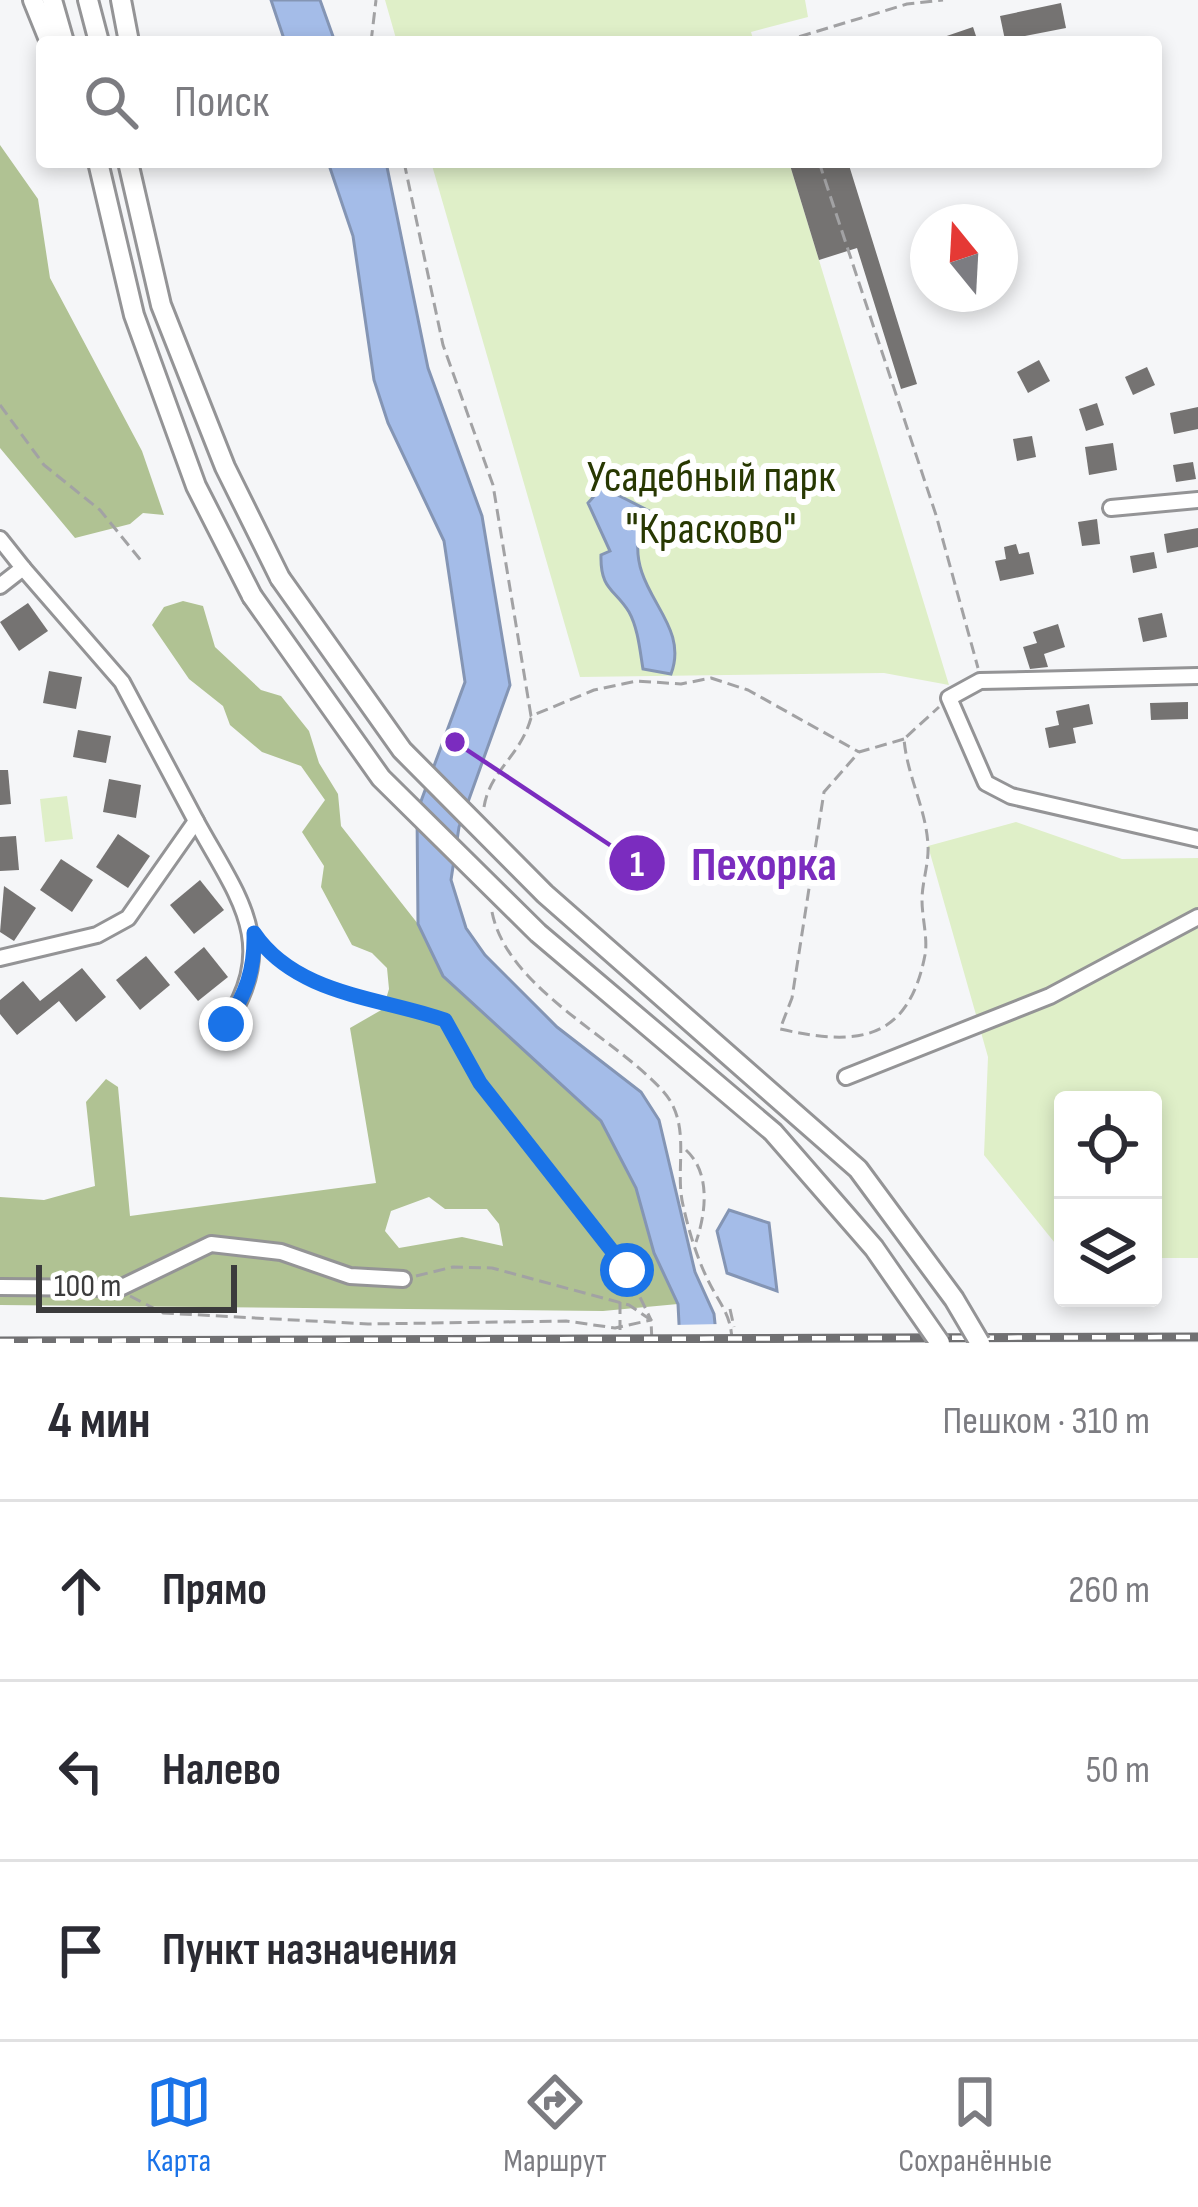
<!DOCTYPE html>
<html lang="ru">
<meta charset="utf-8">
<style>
body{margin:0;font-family:"Sofia Sans Condensed",sans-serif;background:#f7f7f7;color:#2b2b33}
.controls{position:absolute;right:36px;bottom:36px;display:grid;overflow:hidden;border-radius:12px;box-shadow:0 6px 18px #0003}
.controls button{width:108px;height:108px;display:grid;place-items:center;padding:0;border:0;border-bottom:3px solid #e1e1e2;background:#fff;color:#2b2b33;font:60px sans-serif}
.compass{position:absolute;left:910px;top:204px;width:108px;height:108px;border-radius:50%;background:#fff;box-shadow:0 6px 18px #0003;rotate:342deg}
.scale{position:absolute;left:36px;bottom:30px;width:201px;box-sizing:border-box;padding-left:12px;border:6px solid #3b3b3c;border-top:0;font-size:33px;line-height:42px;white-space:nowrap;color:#3b3b3c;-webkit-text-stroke:9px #fff;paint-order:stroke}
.stop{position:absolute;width:36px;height:36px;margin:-27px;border:9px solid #1a73e8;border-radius:50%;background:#fff}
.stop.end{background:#1a73e8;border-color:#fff;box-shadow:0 3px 12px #0008}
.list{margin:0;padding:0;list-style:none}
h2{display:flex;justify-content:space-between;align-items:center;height:156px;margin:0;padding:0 48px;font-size:51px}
h2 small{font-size:39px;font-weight:400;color:#7c7c81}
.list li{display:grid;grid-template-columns:78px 1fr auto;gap:36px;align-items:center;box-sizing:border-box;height:180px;padding:0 48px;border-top:3px solid #e1e1e2}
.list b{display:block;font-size:45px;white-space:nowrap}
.list em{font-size:39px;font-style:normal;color:#7c7c81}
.icon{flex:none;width:66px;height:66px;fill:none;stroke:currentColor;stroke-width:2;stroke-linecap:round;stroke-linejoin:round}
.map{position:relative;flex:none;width:1198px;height:1343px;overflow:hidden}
.search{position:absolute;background:#fff;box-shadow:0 6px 18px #0003;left:36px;right:36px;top:36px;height:132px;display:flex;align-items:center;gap:30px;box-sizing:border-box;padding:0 42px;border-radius:12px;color:#7c7c81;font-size:45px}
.sheet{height:696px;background:#fff}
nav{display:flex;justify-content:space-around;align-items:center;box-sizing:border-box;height:168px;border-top:3px solid #e1e1e2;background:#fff;font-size:33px;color:#7c7c81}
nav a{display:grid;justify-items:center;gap:6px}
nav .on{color:#1a73e8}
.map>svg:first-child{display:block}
</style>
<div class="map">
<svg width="1198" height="1343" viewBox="0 0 1198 1343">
<rect width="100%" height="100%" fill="#f5f6f8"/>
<g fill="#dfefc8">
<polygon points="385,0 805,0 808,17 751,32 754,42 397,42"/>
<polygon points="431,162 789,162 949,685 884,673 580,677"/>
<polygon points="67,796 73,839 45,842 40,799"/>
<polygon points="1016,822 1122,859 1198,858 1198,1258 1153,1258 1153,1100 1063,1100 1063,1253 984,1155 988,1057 928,846"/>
</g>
<g fill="#b0c293" fill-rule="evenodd">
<polygon points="0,145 38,199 50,278 142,451 164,515 143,513 130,524 75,538 0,448"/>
<path d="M183 601 203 606 215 647 261 690 281 696 309 731 319 763 338 794 341 826 418 924 443 976 601 1121 636 1188 654 1253 678 1304 603 1311 0 1305V1197L44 1200 95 1186 86 1102 106 1079 118 1087 130 1216 376 1183 350 1028 383 1009 389 989 387 968 372 953 352 945 321 887 324 866 302 832 325 800 301 766 262 752 230 725 223 706 189 679 152 625 164 607ZM429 1197 445 1209H487L499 1224 503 1246 462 1237 399 1248 385 1231 391 1211Z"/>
</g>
<g fill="#a4bce8" stroke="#8495b4" stroke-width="3">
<polygon points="271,0 320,0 335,42 285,42"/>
<polygon points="328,162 386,162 428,368 482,516 510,685 459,827 451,880 466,928 485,955 557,1027 641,1092 659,1120 695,1272 714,1314 717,1343 680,1343 678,1304 654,1253 636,1188 601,1121 443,976 418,924 417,812 465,682 444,541 388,423 374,380 353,236"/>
<path d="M602 487 667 520 639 534C628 593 691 621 671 674L643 669C640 651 638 628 629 612 615 589 600 590 601 555L610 551 588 503Z"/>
<polygon points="729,1210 769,1223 777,1291 727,1273 717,1231"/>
</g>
<polygon fill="#f5f6f8" points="721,1324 723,1343 674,1343 673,1325"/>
<g fill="#757372">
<polygon points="1061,3 1066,28 1005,40 1000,16"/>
<polygon points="973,27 978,42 935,42 935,40"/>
<polygon points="789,162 848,162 917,384 901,389 857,248 819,260"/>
<polygon points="1039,360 1050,381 1028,393 1017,372"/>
<polygon points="1147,367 1155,385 1133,395 1125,377"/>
<polygon points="1097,403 1104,425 1086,431 1079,409"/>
<polygon points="1198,407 1198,429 1174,434 1170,413"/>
<polygon points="1032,436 1036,457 1017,461 1013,439"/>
<polygon points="1113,443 1117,470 1089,475 1085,447"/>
<polygon points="1193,462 1196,479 1176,482 1173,465"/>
<polygon points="1097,519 1100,544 1082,546 1078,522"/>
<polygon points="1198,528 1198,547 1167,553 1164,534"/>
<polygon points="1016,544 1019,554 1029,552 1034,574 1000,581 995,561 1006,559 1004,547"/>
<polygon points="1154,552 1157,568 1133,573 1130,556"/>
<polygon points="28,603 48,631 19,651 0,622"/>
<polygon points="1162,613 1167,637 1143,642 1138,618"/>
<polygon points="1058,624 1065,647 1044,654 1048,667 1030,669 1023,647 1037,643 1033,632"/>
<polygon points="49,671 82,677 76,709 43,703"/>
<polygon points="1188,702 1188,719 1151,720 1150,703"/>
<polygon points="1089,704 1093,724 1073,728 1076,743 1049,748 1045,728 1059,725 1056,711"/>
<polygon points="78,730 111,736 106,763 73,757"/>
<polygon points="0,770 8,770 11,804 0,805"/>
<polygon points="109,779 141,785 136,818 103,812"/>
<polygon points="118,834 150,856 128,888 96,867"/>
<polygon points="16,836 19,870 0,871 0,837"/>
<polygon points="61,859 93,880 72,912 40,890"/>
<polygon points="200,880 224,910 194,934 170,905"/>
<polygon points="4,886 36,908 14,941 0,932"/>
<polygon points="204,947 228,977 198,1001 174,972"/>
<polygon points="146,956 170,985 140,1010 116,980"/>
<polygon points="82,968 106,997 76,1022 59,1001 17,1035 0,1014 0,1000 23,981 40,1001"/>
</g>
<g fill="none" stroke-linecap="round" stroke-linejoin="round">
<defs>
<g id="minor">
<polyline points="1111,508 1198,500"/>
<polyline points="0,539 23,568 0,586"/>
<polyline points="1198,676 980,681 949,698 986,783 1011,796 1198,839"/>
<path d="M196 821C237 896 280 943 226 1024"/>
<polyline points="0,958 97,935 128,918 196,821 122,682 23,568"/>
<polyline points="846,1077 1050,996 1198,917"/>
<polyline points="0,1287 120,1288 211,1244 281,1252 350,1276 403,1279"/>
</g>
<g id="major">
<polyline points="33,0 50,42"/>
<polyline points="52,0 64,42"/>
<polyline points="88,0 99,42"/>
<polyline points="121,0 129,42"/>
<polyline points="98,162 134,315 196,486 252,596"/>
<polyline points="128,162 161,305 225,467 280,578"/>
</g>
</defs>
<use href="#minor" stroke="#949496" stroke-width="20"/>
<use href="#major" stroke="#949496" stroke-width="24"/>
<g stroke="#a2a2a4" stroke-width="3" stroke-dasharray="12 6" stroke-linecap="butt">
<polyline points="371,42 376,0"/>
<polyline points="782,42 907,4 943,0"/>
<polyline points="404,162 443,345 493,485 531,716 594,690 637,681 681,684 711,678 748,690 859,752"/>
<polyline points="819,162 936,515 978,668"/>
<polyline points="0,405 44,465 100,510 143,563"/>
<path d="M904 739 859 752 824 792 792 998 780 1029C855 1046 908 1043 925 955 928 938 922 918 922 900 922 882 929 864 928 845 926 808 907 776 904 739L939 707"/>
<path d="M484 807C490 770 520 757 531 718"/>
<path d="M492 912C507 988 613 1036 662 1090 693 1123 674 1168 683 1205 688 1228 696 1255 706 1276 718 1303 732 1313 732 1343"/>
<path d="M686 1150C711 1173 706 1213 696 1242"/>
<polyline points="416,1276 453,1267 492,1268 629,1305 651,1320 652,1343"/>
<path d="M130 1296 163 1313 368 1324 566 1321 615 1328 651 1320 627 1270 480 1083 444 1020C388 1001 307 998 266 950"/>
<polyline points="620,1302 620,1330"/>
<polyline points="730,1309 734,1327"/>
</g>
<use href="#minor" stroke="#fff" stroke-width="14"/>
<use href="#major" stroke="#fff" stroke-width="18"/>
<defs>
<polyline id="rail" points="0,1341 1198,1337"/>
</defs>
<use href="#rail" stroke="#707072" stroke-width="9"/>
<use href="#rail" stroke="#fff" stroke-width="4.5" stroke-dasharray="14" stroke-linecap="butt"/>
<defs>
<g id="major-bridge">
<polyline points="280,578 402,750 545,894 858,1169 954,1299 980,1343"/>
<polyline points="252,596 381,778 538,933 773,1132 874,1248 940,1343"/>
</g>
</defs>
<use href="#major-bridge" stroke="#949496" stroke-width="24" stroke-linecap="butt"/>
<use href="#major-bridge" stroke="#fff" stroke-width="18"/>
</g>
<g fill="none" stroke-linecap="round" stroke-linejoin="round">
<path stroke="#1a73e8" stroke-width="15" d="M226 1024C246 994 255 970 254 933 296 995 379 997 445 1020L480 1083 627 1270"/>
</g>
<g text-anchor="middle" stroke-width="12" stroke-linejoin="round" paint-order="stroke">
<g font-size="45" fill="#283802" stroke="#fff">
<text x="711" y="491">Усадебный парк<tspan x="711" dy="52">"Красково"</tspan></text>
</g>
</g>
<path fill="none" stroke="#7b2cbf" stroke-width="4.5" d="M455 742L637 863"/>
<g fill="#7b2cbf" stroke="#fff" stroke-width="4.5">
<circle cx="455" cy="742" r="12"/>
<circle cx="637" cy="863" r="30"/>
</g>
<g font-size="36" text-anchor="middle" font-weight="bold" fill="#fff">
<text x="637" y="876">1</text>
</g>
<g font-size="48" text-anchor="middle" font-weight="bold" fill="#7b2cbf" stroke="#fff" stroke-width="12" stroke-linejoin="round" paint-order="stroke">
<text x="764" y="880">Пехорка</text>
</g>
</svg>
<div class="controls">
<button><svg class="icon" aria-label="locate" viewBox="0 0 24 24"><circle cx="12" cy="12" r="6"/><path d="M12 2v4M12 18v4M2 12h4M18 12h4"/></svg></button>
<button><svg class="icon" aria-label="layers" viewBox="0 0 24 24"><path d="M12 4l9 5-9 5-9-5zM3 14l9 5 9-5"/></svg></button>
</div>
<svg class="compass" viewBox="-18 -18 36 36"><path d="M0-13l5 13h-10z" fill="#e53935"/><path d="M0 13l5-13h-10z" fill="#7c7c81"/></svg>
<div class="scale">100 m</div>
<div class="stop" style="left:627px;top:1270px"></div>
<div class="stop end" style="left:226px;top:1024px"></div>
<div class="search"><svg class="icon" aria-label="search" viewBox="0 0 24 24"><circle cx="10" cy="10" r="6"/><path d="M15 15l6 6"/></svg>Поиск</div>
</div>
<section class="sheet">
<h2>4 мин<small>Пешком · 310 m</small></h2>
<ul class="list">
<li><svg class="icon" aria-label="ahead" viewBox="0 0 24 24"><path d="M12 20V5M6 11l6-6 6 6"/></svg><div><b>Прямо</b></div><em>260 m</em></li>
<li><svg class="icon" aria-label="left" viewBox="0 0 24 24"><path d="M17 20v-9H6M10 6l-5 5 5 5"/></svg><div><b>Налево</b></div><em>50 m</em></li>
<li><svg class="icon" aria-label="arrive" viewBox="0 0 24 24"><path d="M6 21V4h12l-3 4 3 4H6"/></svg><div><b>Пункт назначения</b></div></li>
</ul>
</section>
<nav>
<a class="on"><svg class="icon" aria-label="map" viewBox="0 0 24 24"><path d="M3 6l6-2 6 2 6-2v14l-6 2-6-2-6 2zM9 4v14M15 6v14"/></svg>Карта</a>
<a><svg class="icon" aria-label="directions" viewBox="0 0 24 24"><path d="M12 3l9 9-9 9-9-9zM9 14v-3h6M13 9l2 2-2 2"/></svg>Маршрут</a>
<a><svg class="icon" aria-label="saved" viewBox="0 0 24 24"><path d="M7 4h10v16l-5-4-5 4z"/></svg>Сохранённые</a>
</nav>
